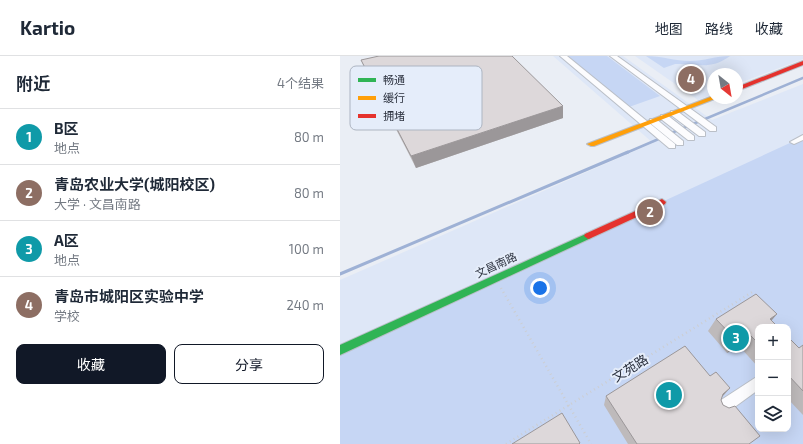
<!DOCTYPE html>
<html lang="zh">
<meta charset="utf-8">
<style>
body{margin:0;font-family:"Exo 2","Noto Sans SC",sans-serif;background:#f6f6f7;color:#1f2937}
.controls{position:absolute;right:12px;bottom:12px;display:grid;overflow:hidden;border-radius:8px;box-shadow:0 4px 16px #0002}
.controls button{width:36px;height:36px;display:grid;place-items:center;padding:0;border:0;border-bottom:1px solid #e0e1e3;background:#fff;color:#1f2937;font:20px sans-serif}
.compass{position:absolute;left:367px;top:12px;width:36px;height:36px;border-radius:50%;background:#fff;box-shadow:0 4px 16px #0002;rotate:149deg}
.you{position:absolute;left:200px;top:232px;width:14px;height:14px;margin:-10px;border:3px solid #fff;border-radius:50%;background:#1a73e8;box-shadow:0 0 0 6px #1a73e833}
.badge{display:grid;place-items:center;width:26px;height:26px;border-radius:50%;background:#111827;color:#fff;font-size:13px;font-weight:700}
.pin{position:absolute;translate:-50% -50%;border:2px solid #fff;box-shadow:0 1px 4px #0006}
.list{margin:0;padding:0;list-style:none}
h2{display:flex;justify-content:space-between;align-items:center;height:52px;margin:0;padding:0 16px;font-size:17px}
h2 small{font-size:13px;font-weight:400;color:#747a83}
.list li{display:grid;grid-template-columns:26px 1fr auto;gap:12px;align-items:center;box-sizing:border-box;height:56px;padding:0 16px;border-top:1px solid #e0e1e3}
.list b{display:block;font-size:15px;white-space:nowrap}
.list p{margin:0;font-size:13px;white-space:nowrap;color:#747a83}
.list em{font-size:13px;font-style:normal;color:#747a83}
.actions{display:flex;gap:8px;padding:12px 16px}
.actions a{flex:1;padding:9px 0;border:1px solid #111827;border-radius:8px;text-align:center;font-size:14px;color:#111827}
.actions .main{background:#111827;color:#fff}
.icon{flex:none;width:22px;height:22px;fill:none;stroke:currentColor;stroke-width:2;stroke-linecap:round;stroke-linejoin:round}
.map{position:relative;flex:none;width:463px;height:388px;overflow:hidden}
header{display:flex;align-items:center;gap:24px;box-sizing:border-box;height:56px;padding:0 20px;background:#fff;border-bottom:1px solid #e0e1e3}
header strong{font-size:19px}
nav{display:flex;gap:22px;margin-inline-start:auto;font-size:14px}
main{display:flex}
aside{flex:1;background:#fff}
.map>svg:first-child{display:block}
</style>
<header>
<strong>Kartio</strong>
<nav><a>地图</a><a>路线</a><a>收藏</a></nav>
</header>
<main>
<aside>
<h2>附近<small>4个结果</small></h2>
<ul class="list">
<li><span class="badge" style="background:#0f9aa8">1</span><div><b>B区</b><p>地点</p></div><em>80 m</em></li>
<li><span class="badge" style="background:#8d6e63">2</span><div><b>青岛农业大学(城阳校区)</b><p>大学 · 文昌南路</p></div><em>80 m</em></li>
<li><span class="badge" style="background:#0f9aa8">3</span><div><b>A区</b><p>地点</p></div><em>100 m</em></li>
<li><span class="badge" style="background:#8d6e63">4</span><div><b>青岛市城阳区实验中学</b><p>学校</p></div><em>240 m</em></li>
</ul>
<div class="actions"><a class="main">收藏</a><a>分享</a></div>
</aside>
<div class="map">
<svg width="463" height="388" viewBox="0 0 463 388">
<rect width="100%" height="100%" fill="#eaeef5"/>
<g fill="#dee7f7" fill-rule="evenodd">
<path d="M213 0H283L372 64 463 28V388H0V224L313 87ZM418 271H448V373H418Z"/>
<polygon points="295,0 463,0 463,3 397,28 397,18 373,18 373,38 358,44"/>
</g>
<g fill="#c6d6f4" fill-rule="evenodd">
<polygon points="228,0 267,0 320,40 289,51"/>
<path d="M306 0C321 0 335 5 350 5 364 5 376 0 390 0 370 15 356 7 335 8 332 9 327 11 324 12Z"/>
<path d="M463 81V388H0V294ZM418 271H448V373H418Z"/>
</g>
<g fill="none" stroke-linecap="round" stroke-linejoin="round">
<g stroke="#9eb1d5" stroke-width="2.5">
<polyline points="329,78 463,22"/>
<polyline points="286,97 321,82"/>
</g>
<polyline stroke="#9eb1d5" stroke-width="3" points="0,218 288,96"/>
<defs>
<g id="street">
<polygon points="220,0 227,0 335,88 335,92 329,92"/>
<polygon points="270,0 277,0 376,71 376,75 370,75"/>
<polygon points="331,55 337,55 365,76 365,80 359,80 331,59"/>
<polygon points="321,59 327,59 354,80 354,84 348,84 321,63"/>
<polygon points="310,63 316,63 343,85 343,89 337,89 310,67"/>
<polygon points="463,79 463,84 454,88 450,86"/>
<polygon points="418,320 418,334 385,358 380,360 375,358 373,353 375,348"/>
</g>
<polygon id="fast" points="248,177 252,180 251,182 0,299 0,289"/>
<polygon id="slow" points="373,40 373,42 377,42 254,90 251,90 247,88"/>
<g id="jam">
<polygon points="463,5 463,9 397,35 397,31"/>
<polygon points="322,143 326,146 325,148 251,182 248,183 244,180 245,178"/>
</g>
</defs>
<use href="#street" stroke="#babfc7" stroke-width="2"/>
<use href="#fast" stroke="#babfc7" stroke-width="2"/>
<use href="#slow" stroke="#babfc7" stroke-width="2"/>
<use href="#jam" stroke="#babfc7" stroke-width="2"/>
<g stroke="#ccced2" stroke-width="2.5" stroke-dasharray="1 3.5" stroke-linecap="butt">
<polyline points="161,232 251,388"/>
<polyline points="166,388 414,235"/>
</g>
<use href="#street" fill="#fcfcfe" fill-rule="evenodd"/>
<use href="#fast" fill="#30b455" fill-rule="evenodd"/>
<use href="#slow" fill="#ff9f0a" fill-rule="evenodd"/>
<use href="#jam" fill="#e5322d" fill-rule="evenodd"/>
</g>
<g fill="#bebabb">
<polygon points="21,4 223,62 76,112 26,15"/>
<polygon points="437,258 431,265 418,271 418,311 399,290 387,297 368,275 376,263"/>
<polygon points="448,281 459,292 463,289 463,359 448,343"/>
<polygon points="370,320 390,332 381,342 381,344 383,349 409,388 288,388 264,349 266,340"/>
</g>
<g fill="#9b9799">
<polygon points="223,50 223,62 76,112 71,100"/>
<polygon points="437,258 426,271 430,263"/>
<polygon points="408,277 399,290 387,297 397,285"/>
<polygon points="390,332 381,342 383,338"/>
</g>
<g fill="#ddd8da" stroke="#9b9799">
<polygon points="39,0 172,0 223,50 71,100 21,4"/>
<polygon points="416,238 437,258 430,263 438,271 418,271 418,287 408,277 397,285 376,263"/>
<polygon points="448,281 459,292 463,289 463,335 448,319"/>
<polygon points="345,290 370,320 376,316 390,332 383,338 381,344 383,349 389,352 395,350 420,380 409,388 297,388 266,340"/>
<polygon points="222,357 240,387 239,388 172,388"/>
</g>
<g text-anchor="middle" stroke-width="4" stroke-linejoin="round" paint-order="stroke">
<g font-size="11" fill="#2b313e" stroke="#e5edfa">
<text transform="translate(156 209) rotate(-25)" y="4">文昌南路</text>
</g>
<g font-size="13" fill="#2b313e" stroke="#e5edfa">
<text transform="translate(290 312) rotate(-32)" y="5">文苑路</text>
</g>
</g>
<rect x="10" y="10" width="132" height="64" rx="6" fill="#e5edfa" stroke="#adb5c2" stroke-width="1"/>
<rect x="18" y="22" width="18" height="4" fill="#30b455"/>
<rect x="18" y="40" width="18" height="4" fill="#ff9f0a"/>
<rect x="18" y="58" width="18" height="4" fill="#e5322d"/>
<g font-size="11" fill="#2b313e">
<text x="43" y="28">畅通</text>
<text x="43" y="46">缓行</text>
<text x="43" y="64">拥堵</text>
</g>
</svg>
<div class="controls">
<button>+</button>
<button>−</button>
<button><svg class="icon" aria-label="layers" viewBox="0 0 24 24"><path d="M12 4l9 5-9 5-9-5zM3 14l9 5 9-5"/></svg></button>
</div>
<svg class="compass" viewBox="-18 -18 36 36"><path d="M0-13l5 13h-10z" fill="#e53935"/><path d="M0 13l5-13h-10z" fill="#747a83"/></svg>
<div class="you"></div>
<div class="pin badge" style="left:329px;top:339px;background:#0f9aa8">1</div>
<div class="pin badge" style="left:310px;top:156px;background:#8d6e63">2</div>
<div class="pin badge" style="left:396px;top:282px;background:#0f9aa8">3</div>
<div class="pin badge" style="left:351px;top:23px;background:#8d6e63">4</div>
</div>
</main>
